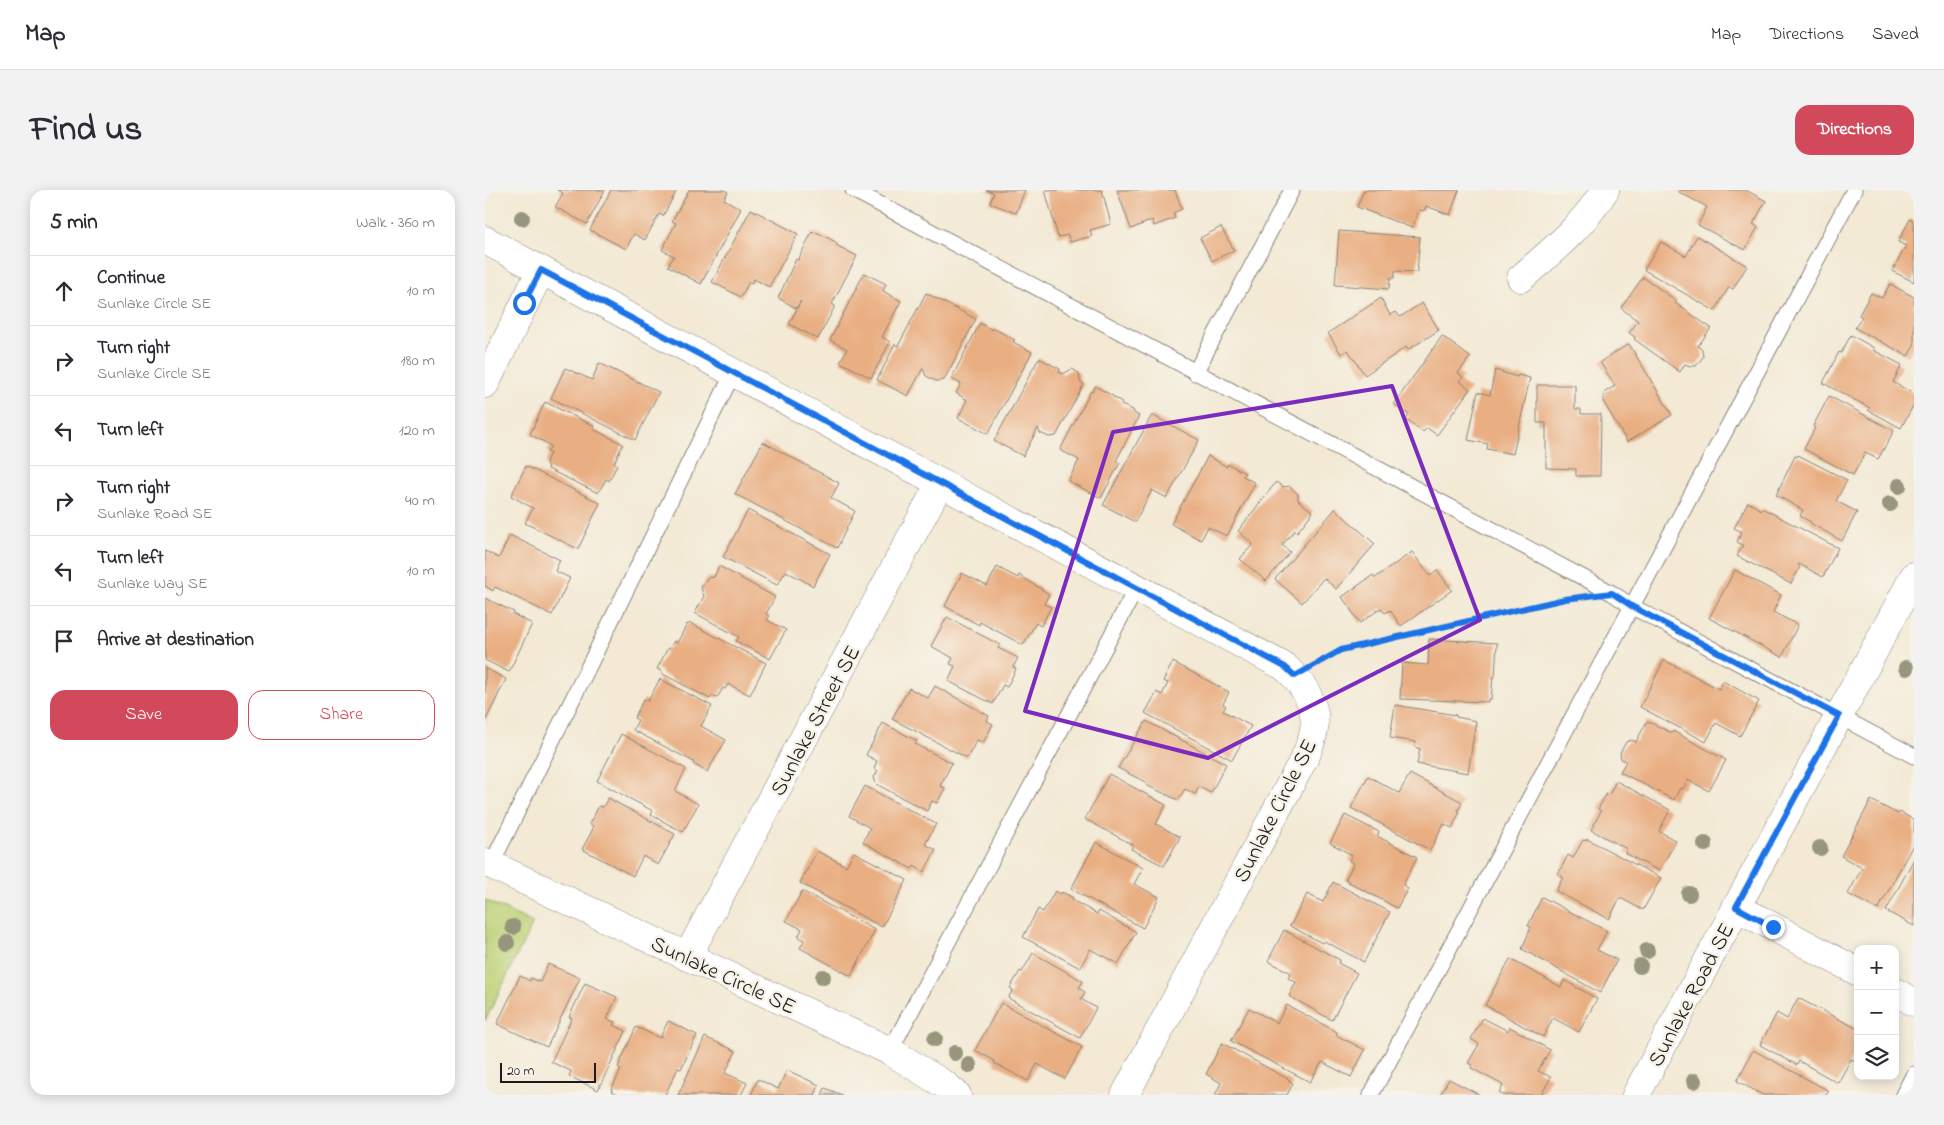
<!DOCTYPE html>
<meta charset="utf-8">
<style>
body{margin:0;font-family:"Indie Flower",sans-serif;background:#f2f2f3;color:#2b2b33}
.controls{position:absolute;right:15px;bottom:15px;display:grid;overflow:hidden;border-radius:10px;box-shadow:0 2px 12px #0003}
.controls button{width:45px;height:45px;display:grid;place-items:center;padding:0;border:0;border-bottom:1px solid #e1e1e2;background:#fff;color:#2b2b33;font:25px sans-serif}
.scale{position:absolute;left:15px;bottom:12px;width:96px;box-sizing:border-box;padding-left:5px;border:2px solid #1c1c1c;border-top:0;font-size:14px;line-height:18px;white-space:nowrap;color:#1c1c1c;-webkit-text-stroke:4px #f7f3e8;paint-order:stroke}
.stop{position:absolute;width:15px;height:15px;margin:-11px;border:4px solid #1a73e8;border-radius:50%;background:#fff}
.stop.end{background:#1a73e8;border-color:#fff;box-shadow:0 1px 5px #0008}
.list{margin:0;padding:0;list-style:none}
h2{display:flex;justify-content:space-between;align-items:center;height:65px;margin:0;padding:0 20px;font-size:21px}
h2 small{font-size:16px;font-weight:400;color:#7c7c81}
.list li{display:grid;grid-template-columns:32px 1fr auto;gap:15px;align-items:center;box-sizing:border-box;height:70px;padding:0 20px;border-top:1px solid #e1e1e2}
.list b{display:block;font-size:19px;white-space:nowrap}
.list p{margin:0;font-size:16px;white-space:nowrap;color:#7c7c81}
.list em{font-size:16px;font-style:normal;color:#7c7c81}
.actions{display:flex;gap:10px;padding:15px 20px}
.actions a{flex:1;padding:11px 0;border:1px solid #d1495b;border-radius:15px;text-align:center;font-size:18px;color:#d1495b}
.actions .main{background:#d1495b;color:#fff}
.icon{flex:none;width:28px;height:28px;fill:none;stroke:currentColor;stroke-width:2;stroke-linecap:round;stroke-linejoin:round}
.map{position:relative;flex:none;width:1429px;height:905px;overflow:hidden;border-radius:15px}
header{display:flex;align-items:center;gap:30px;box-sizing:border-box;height:70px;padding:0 25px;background:#fff;border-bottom:1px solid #e1e1e2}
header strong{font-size:24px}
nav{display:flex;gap:28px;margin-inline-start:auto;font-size:18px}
.intro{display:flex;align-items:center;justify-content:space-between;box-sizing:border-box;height:120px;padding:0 30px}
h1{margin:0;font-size:35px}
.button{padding:12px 22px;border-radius:15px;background:#d1495b;color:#fff;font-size:18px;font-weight:700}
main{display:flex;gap:30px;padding:0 30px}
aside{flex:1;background:#fff;border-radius:15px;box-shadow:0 2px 12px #0003}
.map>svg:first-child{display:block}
</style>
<header>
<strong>Map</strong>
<nav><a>Map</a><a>Directions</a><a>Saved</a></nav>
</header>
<div class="intro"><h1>Find us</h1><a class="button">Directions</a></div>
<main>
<aside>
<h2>5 min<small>Walk · 360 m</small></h2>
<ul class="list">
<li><svg class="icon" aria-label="ahead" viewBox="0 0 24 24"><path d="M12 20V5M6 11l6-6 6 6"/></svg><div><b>Continue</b><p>Sunlake Circle SE</p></div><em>10 m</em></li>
<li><svg class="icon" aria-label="right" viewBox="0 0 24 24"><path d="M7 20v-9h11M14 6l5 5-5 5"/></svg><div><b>Turn right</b><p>Sunlake Circle SE</p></div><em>180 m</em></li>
<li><svg class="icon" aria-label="left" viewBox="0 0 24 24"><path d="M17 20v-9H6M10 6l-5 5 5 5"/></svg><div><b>Turn left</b></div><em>120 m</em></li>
<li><svg class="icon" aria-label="right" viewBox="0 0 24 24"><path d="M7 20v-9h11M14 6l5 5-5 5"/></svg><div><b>Turn right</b><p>Sunlake Road SE</p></div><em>40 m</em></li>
<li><svg class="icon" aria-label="left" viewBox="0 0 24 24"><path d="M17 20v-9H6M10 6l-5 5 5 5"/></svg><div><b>Turn left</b><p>Sunlake Way SE</p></div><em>10 m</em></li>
<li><svg class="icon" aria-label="arrive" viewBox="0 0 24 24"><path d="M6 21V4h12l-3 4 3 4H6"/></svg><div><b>Arrive at destination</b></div></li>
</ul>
<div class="actions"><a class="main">Save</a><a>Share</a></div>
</aside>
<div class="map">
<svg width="1429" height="905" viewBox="0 0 1429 905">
<rect width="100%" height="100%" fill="#f7f3e8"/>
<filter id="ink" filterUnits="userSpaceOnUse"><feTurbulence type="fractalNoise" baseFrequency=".02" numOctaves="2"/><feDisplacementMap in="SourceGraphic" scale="10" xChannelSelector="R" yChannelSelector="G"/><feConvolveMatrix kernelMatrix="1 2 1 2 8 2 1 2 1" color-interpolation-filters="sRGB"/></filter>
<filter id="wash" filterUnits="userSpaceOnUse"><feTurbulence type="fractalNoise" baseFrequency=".0096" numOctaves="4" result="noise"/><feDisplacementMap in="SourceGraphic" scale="20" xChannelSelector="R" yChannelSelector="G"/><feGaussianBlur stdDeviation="1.12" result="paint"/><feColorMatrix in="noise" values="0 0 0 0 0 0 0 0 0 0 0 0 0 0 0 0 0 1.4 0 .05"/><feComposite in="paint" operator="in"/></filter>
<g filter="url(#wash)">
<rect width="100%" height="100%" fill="#f3e9d4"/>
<polygon fill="#bbd074" stroke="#6c7648" points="0,710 48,733 0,831"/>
<g id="blocks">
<g fill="#e9af83">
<polygon points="72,0 120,0 102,34 70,17 78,3"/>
<polygon points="126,0 192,0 178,26 174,24 160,50 149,44 141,59 105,40"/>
<polygon points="204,0 239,0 243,2 239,9 256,19 216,94 183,76 189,66 177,60 191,33 187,31"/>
<polygon points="501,0 540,0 531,23 505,13 509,3"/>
<polygon points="560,0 617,0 626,34 605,40 607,46 585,52 583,45 573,47"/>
<polygon points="632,0 690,0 697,19 688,23 690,28 669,36 667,30 646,39"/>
<polygon points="879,0 974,0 965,25 941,16 939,21 934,20 927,38 872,17"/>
<polygon points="1195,0 1261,0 1281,11 1268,34 1273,37 1260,60 1213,35 1222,17 1194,2"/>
<polygon points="266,19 313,44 284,97 269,89 266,94 264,92 256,107 227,92"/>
<polygon points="1425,29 1429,31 1429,92 1407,81 1421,56 1413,52"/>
<polygon points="736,37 749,60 727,71 715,48"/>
<polygon points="854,41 935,47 932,82 910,81 909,88 905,88 904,99 850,95"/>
<polygon points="327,42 330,43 331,42 347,50 352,53 351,55 372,66 347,114 350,116 333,149 304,134 316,111 311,118 293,108 311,69 313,70"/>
<polygon points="1212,46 1262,76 1248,99 1244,97 1230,121 1159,80 1176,52 1201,66"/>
<polygon points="379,83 401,94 398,101 416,111 397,147 405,152 386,188 355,172 362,159 345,150"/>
<polygon points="1158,87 1192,111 1190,113 1226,138 1213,156 1217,160 1218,167 1211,176 1205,176 1200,174 1195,182 1149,149 1150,147 1144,143 1153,131 1136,118"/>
<polygon points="1405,94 1429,107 1429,156 1423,166 1370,138 1377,127 1374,125 1386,103 1397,108"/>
<polygon points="441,103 491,129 459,190 451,191 441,186 438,178 423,206 392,190 410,154 413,156"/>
<polygon points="896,108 905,125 911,122 915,127 937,113 954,140 923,160 921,157 880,185 863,160 856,164 843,143"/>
<polygon points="495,133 507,140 508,138 530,150 528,152 547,162 503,244 473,228 482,210 471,203 476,194 466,189"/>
<polygon points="1366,145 1389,158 1388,160 1417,175 1408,192 1429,204 1429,214 1416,238 1383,220 1385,218 1338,193 1354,162 1356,163"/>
<polygon points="957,146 985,167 973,183 978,187 974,191 985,199 952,245 942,238 938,242 921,230 924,225 909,214"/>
<polygon points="1144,154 1187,225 1142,252 1118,211 1120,202 1130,196 1115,172"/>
<polygon points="554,168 575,179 574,182 578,184 587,179 594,183 595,192 599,194 571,246 564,247 555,243 553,238 538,266 509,251"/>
<polygon points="114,173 174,202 150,250 66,208 80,178 107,190"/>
<polygon points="1010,180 1032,187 1033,185 1045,188 1028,264 1002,259 1003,254 983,250 993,202 1005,205"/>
<polygon points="1052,195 1090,195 1090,219 1096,219 1096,224 1116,224 1115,286 1091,286 1091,279 1061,278 1061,233 1052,233"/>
<polygon points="610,196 628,206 628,207 637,212 636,215 648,220 649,223 654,226 631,271 635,273 616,308 583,291 594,270 575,260 606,201 607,202"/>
<polygon points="1344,206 1409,241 1393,269 1380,263 1368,285 1319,259 1330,238 1328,236"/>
<polygon points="60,212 109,236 108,239 138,254 129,273 132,275 124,291 121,289 113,303 63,279 61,272 65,263 62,262 66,256 45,244"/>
<polygon points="667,225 714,250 682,308 667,300 650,332 618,315"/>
<polygon points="278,252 354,293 346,308 370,321 352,358 250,304"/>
<polygon points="1313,265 1362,290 1351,311 1372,322 1357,351 1325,333 1326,332 1315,326 1318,320 1291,305 1310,266 1312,267"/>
<polygon points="723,266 742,277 743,274 760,283 758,286 770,293 742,346 723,337 716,350 686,334"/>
<polygon points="41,276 115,313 93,359 40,333 48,318 26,306"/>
<polygon points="791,292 798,297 804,296 813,304 813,310 828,322 812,342 810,340 797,355 805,362 781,391 755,369 768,354 753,341"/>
<polygon points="1263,312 1276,320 1277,318 1353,358 1338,387 1314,374 1313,375 1315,377 1306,394 1252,366 1258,355 1252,352 1257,342 1249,338"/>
<polygon points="850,319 890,354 851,399 839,388 817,413 790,389"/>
<polygon points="263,320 345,364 328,396 301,381 292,395 238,367"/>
<polygon points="25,345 75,370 70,381 85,388 67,425 10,397 8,401 0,396 0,361 14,368"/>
<polygon points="927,362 945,386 952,380 967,400 916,436 905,420 900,423 896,418 875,433 857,407 888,385 890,388"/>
<polygon points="234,376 290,407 281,424 284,426 282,430 301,440 285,469 251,451 254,447 210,423 219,406 216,398 222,388 229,387"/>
<polygon points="512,377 533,388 534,385 564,404 559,414 566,417 556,436 551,433 538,455 495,432 494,435 460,416 477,383 502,396"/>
<polygon points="1250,380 1296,405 1288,422 1313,435 1297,467 1224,428"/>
<polygon points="0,408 29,422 28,424 47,434 24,482 0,470"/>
<polygon points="462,427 515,455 513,458 533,468 528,477 531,479 522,497 518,495 508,514 463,491 470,476 465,474 468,468 446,456"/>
<polygon points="205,433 281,473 265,505 243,494 240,499 238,498 232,508 227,506 225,509 176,483 177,481 172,479 183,458 184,459 189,451 192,453 202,434 203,435"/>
<polygon points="944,449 1012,453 1010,487 1008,487 1006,509 1003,509 1003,512 915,509 917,473 943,475"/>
<polygon points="1179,470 1234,499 1238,491 1274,511 1255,546 1231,533 1221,552 1155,517"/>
<polygon points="688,472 744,502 738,514 741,516 738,521 766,536 747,570 660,523 672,502 677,505 683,493 678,491"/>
<polygon points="0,478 21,489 0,532"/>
<polygon points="175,489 227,516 216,536 241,550 222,582 208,574 209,572 148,540 153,530 149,528 159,509 163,511"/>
<polygon points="450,496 504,526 502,531 508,534 498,553 492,550 482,568 407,529 424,498 443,508"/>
<polygon points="910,515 971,525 971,527 991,531 983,583 932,574 935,559 930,557 931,552 905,548"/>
<polygon points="661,531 741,574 726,603 714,597 710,604 700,599 693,610 661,595 662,593 633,578"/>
<polygon points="1162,531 1187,543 1188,541 1241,570 1224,601 1203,590 1198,599 1195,598 1189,610 1135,582 1141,571 1136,569 1135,563 1141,552 1147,550 1151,552"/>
<polygon points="398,533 432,551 430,554 467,573 455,596 460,598 452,613 447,611 442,621 391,594 389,587 393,581 389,578 392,571 381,565"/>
<polygon points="136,544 201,579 190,601 213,614 198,642 166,625 168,621 112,591"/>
<polygon points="624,584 681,615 671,634 695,647 679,676 646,659 648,655 600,629"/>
<polygon points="925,584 977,612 973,621 975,622 967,638 959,634 945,660 866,618 883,586 914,603"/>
<polygon points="1131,591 1185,620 1174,641 1191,651 1174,681 1140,663 1142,659 1106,640 1116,621 1113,619 1122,603 1124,605"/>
<polygon points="380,596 451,634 440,654 451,660 439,682 429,676 427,679 378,652 385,638 364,626"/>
<polygon points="123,608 190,644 173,675 158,666 148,686 97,659 107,641 108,636 104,634 114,616 118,617"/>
<polygon points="1386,610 1413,624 1415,622 1429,630 1429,653 1393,720 1363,704 1377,678 1356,666"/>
<polygon points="860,625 894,642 892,646 932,667 918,695 923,698 912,718 860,690 869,673 864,671 867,665 845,653"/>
<polygon points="1102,649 1176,688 1158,720 1135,708 1124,729 1071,701 1078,687 1073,684 1083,665 1088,668 1098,650 1101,651"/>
<polygon points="611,652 658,678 649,694 674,707 658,738 586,699"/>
<polygon points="332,661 361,676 369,662 422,690 397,737 315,693"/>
<polygon points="1429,669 1429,736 1401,721"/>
<polygon points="848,692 905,722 879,772 839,751 837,753 805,736 822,704 838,712"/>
<polygon points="317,701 390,740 366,786 315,758 319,750 313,747 317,739 301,731"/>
<polygon points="570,701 576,704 577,702 588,708 587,710 612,724 614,721 651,742 633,774 605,759 595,778 538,747 553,719 558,722"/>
<polygon points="1057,707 1122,741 1112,760 1132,770 1115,803 1037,759 1046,737 1043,736"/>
<polygon points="799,740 855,770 853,773 872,783 847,830 804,806 811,792 803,788 806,783 783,771"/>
<polygon points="548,763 598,791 594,798 600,802 596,809 611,818 595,848 523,808 528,800 525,798 535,781 537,782"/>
<polygon points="1025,769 1076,797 1079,790 1112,809 1094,842 1068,828 1058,847 1000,815"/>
<polygon points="63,774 95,788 62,857 12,834 35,786 45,791 46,788 55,792"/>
<polygon points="100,793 132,807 122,829 130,832 128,835 141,841 113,900 84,886 86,881 66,872 87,828 84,827"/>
<polygon points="1313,808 1373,839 1373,870 1372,872 1366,869 1353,893 1314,871 1312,875 1275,855 1292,823 1302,829"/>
<polygon points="516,813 597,857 580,889 552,874 543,891 509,873 510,871 490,860"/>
<polygon points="802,815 852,842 851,845 880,860 866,887 837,872 825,892 746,851 764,818 792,833"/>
<polygon points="998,828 1023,841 1025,837 1065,860 1053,881 1066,887 1056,905 1018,905 1014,903 1018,895 986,878 987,875 983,873 994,854 986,849"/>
<polygon points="183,831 212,845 196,879 193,878 180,905 134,905 126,901 136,879 133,877 151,837 175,848"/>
<polygon points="220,847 251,861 240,883 262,893 256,905 193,905"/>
<polygon points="737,853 805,890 804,891 808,893 802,905 730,905 736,893 721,884"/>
<polygon points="1268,860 1344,901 1341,905 1278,905 1252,891"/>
<polygon points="302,880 334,895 330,905 266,905 273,889 293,899"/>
<polygon points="964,889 995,905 955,905"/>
<polygon points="340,898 357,905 337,905"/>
</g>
</g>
</g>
<g filter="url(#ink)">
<use href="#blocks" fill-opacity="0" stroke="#888278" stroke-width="1"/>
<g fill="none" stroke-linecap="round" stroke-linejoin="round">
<defs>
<g id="service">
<polyline points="368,0 1127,403 1148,417 1429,566"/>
<polyline points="710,183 807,0"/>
<polyline points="6,675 248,183"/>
<polyline points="405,861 652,397"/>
<polyline points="886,905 1369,0"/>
<polyline points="1418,905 1429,884"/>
</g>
<g id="minor">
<polyline points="0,50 56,80"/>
<path d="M1036 88C1067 61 1098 36 1120 0"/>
<path d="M0 194 56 80 800 477C818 493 835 518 828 544 827 550 824 556 822 563L640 905"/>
<polyline points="0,672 405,861 460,895 472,905"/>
<polyline points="1251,717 1373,782"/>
<polyline points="202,767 455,293"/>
<polyline points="1410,802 1429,812"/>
<polyline points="1151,905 1429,386"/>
</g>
</defs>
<use href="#service" stroke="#888278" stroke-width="17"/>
<use href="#minor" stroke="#888278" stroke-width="29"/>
<polyline stroke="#888278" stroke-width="3" stroke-dasharray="4 4" stroke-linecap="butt" points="836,471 856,460 1084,409"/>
<use href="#service" stroke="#fff" stroke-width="15"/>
<use href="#minor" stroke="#fff" stroke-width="28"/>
</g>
<g fill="#97967d">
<circle cx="37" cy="28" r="8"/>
<circle cx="1414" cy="296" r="8"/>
<circle cx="1405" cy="314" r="8"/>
<circle cx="1421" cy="478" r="8"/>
<circle cx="1220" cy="654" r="8"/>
<circle cx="1335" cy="658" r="8"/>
<circle cx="1204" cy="704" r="8"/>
<circle cx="28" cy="737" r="8"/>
<circle cx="22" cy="753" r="8"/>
<circle cx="1162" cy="761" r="8"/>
<circle cx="1155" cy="776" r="8"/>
<circle cx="338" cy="787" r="8"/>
<circle cx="450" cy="849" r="8"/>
<circle cx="470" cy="863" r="8"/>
<circle cx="484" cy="875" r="8"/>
<circle cx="1209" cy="891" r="8"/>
</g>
</g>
<g fill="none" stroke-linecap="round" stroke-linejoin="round" filter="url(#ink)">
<polyline stroke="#1a73e8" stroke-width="6" points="39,113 56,80 800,477 810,486 856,460 1080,409 1127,403 1148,417 1354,526 1251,717 1288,737"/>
</g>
<path fill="none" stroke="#7b2cbf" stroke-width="4" stroke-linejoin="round" d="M907 196 995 430 723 568 540 521 628 242Z"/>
<g text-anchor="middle" stroke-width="5" stroke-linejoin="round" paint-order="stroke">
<g font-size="22" fill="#1c1c1c" stroke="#f7f3e8">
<text transform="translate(329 530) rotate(-62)" y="8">Sunlake Street SE</text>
<text transform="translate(789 620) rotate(-63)" y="8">Sunlake Circle SE</text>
<text transform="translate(239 784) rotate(25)" y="8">Sunlake Circle SE</text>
<text transform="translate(1205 804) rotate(-62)" y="8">Sunlake Road SE</text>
</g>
</g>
</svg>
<div class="controls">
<button>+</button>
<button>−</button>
<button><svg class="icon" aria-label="layers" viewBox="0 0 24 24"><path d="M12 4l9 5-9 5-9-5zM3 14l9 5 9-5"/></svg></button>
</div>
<div class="scale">20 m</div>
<div class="stop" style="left:39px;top:113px"></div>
<div class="stop end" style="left:1288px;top:737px"></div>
</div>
</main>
